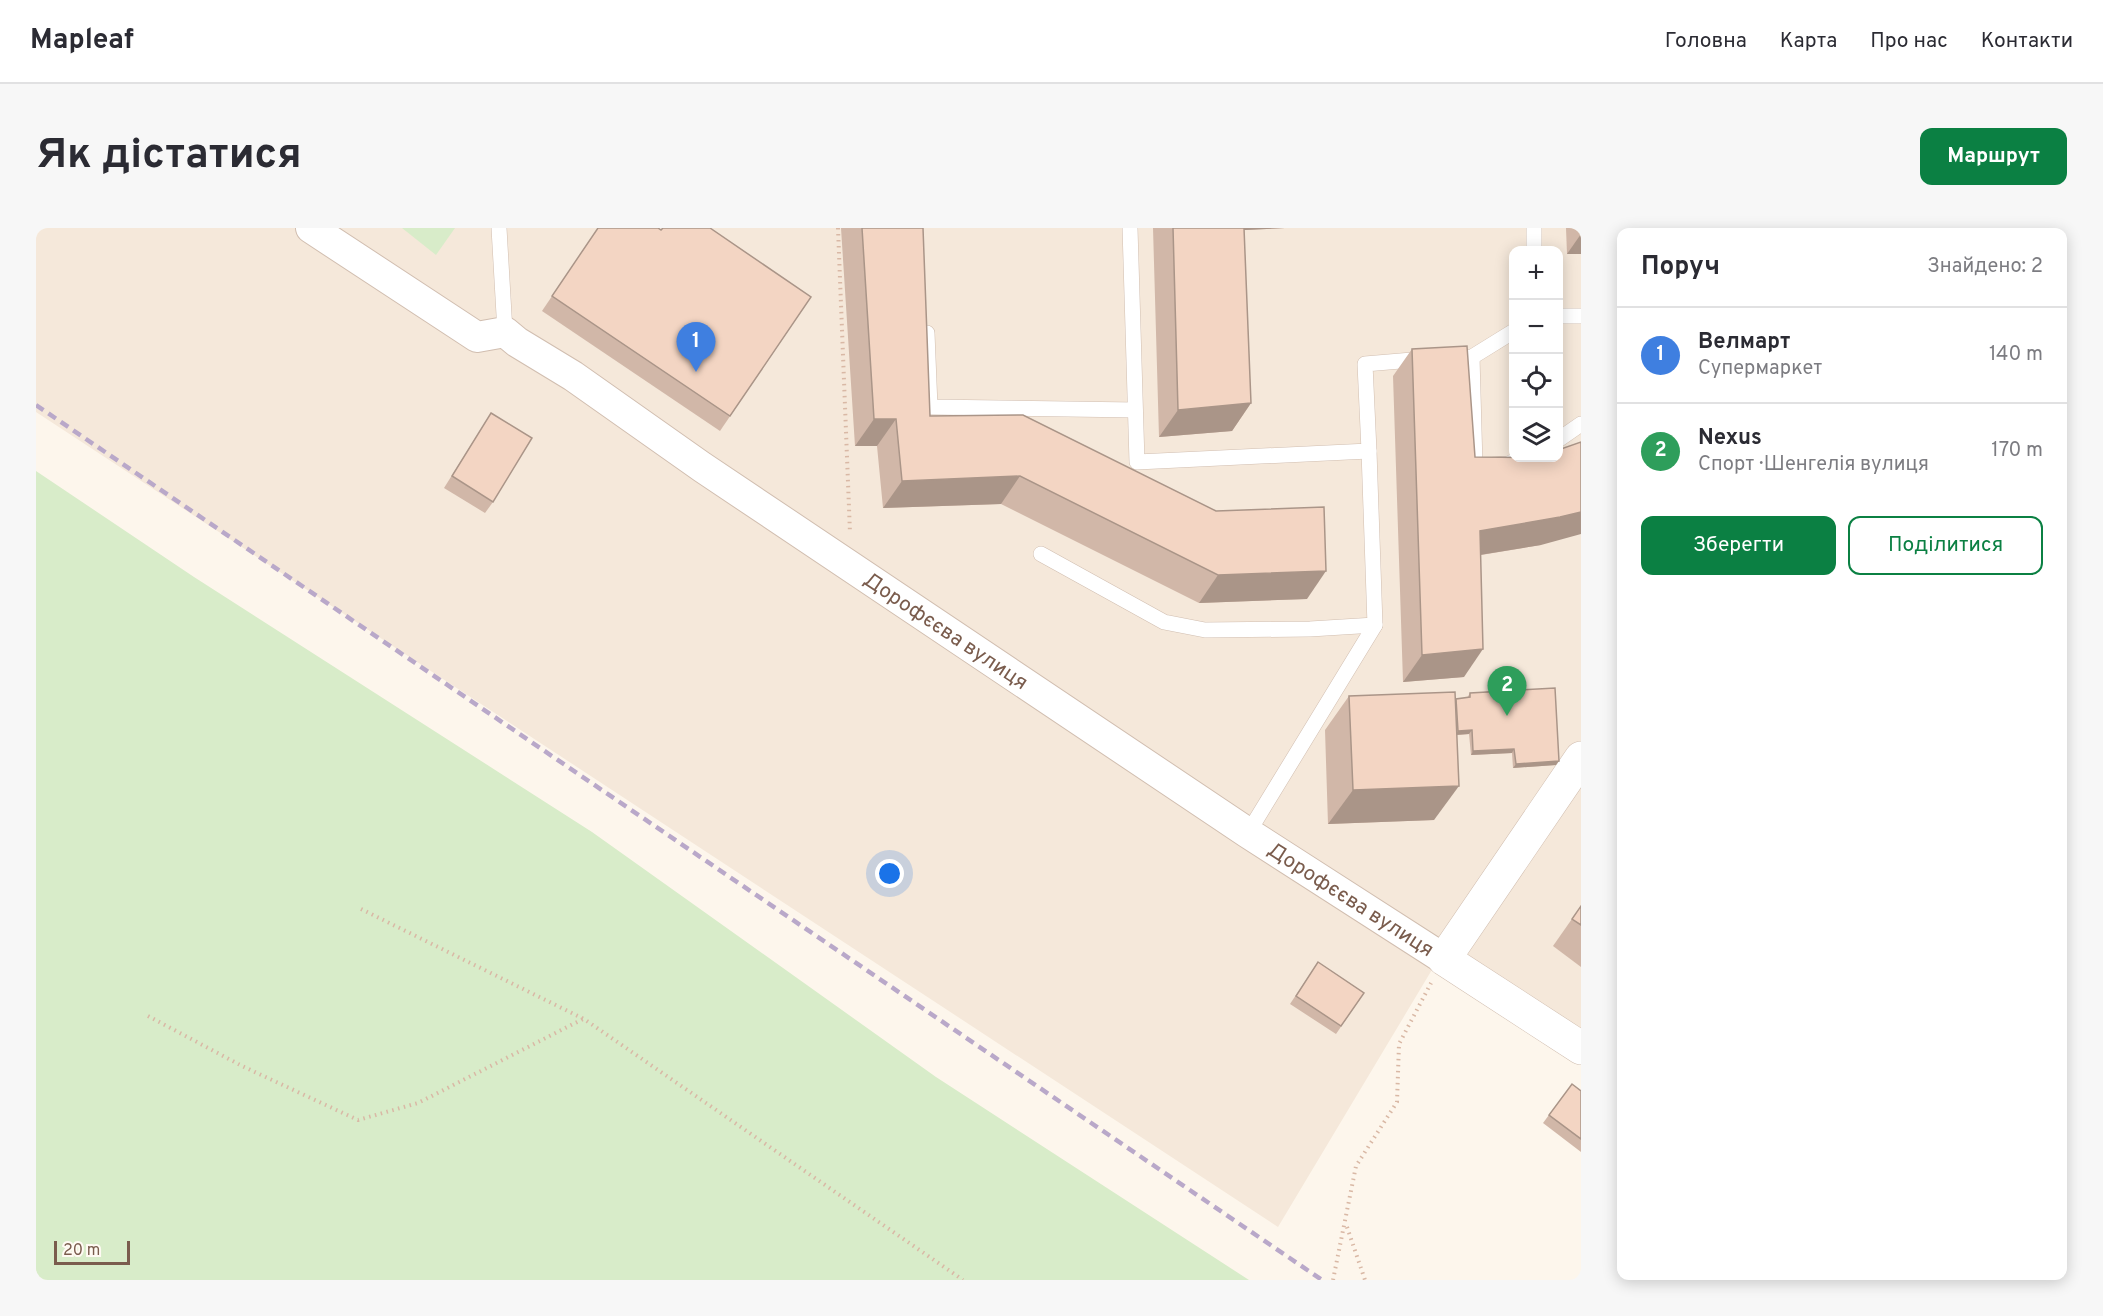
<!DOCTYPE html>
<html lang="uk">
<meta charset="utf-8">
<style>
body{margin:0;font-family:Overpass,sans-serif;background:#f7f7f7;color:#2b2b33}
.controls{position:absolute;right:18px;top:18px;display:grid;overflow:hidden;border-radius:12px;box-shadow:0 3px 15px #0003}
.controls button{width:54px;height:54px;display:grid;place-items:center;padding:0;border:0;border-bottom:2px solid #e1e1e2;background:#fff;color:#2b2b33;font:30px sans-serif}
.scale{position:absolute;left:18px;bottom:15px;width:76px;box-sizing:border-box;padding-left:6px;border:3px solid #7a5c4d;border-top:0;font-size:16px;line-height:21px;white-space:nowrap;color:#7a5c4d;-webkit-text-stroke:4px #fffaf3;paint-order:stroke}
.you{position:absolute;left:854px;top:646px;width:21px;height:21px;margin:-15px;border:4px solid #fff;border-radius:50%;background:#1a73e8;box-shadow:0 0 0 9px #1a73e833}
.badge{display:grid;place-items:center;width:39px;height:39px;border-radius:50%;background:#0b8043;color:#fff;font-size:20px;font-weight:700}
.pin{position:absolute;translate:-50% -50px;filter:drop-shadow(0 2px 3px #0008)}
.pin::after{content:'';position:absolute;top:32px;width:21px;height:18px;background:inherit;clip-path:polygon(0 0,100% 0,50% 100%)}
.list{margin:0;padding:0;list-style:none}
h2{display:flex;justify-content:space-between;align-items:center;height:78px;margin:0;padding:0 24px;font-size:26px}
h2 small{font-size:20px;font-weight:400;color:#7c7c81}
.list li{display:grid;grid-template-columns:39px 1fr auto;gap:18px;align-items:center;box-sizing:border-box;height:96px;padding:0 24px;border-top:2px solid #e1e1e2}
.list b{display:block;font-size:22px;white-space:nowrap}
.list p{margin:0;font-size:20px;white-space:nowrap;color:#7c7c81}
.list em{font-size:20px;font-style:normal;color:#7c7c81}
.actions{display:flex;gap:12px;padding:18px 24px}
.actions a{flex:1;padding:14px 0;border:2px solid #0b8043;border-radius:12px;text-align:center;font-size:21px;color:#0b8043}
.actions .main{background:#0b8043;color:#fff}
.icon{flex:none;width:33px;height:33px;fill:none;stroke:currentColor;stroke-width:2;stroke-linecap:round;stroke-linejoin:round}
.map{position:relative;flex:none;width:1545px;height:1052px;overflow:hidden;border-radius:12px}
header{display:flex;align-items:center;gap:36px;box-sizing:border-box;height:84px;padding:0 30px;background:#fff;border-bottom:2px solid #e1e1e2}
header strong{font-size:28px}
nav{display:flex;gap:33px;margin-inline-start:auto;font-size:21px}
.intro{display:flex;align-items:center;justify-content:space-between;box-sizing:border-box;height:144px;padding:0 36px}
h1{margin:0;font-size:42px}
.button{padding:15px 27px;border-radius:12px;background:#0b8043;color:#fff;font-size:21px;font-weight:700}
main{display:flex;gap:36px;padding:0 36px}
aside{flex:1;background:#fff;border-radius:12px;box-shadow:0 3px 15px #0003}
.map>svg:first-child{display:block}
</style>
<header>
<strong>Mapleaf</strong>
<nav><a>Головна</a><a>Карта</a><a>Про нас</a><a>Контакти</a></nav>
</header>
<div class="intro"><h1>Як дістатися</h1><a class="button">Маршрут</a></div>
<main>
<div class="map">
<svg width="1545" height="1052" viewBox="0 0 1545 1052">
<rect width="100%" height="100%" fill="#fdf6ec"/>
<path fill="#f5e8da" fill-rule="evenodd" d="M0 0H1545V830L1397 740 1242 999 0 184ZM1478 22H1522V230H1478Z"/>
<g fill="#d8ecc9">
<polygon points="366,0 419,0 400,27"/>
<polygon points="0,243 158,349 556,604 900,849 1213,1052 0,1052"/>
</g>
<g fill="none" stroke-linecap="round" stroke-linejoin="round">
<defs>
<g id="service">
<polyline points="463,0 469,104"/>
<polyline points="1094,0 1101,234 1333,223 1329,136 1388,131"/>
<polyline points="1498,0 1498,22"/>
<polyline points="1522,88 1545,88"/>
<polyline points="891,105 894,179 1099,182"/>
<polyline points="1436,129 1439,238 1472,236 1486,230"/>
<polyline points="1412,130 1436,129 1478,103"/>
<polyline points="1522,212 1545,196"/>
<polyline points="1005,326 1128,394 1169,402 1274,401 1339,397 1333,223"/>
<polyline points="1212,605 1339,397"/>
</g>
<g id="minor">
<path id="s1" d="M275 0 441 109 469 104 481 114 537 148 666 239 1212 605 1408 731"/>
</g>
<polyline id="tertiary" points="1545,530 1408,731 1545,820"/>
</defs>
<use href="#service" stroke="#d1beb0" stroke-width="16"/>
<use href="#minor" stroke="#d1beb0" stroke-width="32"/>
<use href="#tertiary" stroke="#d1beb0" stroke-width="34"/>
<g stroke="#d9b8a5" stroke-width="4" stroke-dasharray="1.5 4.5" stroke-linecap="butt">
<polyline points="802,0 814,305"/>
<polyline points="325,681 548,791 927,1052"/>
<polyline points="112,788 206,838 322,892 382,875 547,791"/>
<polyline points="1311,999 1329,1052"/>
<polyline points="1297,1052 1320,938 1361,874 1363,816 1395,755"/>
</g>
<use href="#service" stroke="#fff" stroke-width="15"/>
<use href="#minor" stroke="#fff" stroke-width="30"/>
<use href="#tertiary" stroke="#fff" stroke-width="33"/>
<polyline stroke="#b9a8c9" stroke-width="4.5" stroke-dasharray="9 6" stroke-linecap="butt" points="0,177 1286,1052"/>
</g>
<g fill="#d1b7a8">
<polygon points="562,0 625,2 775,69 684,203 506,83"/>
<polygon points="805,0 887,0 894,188 1271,371 1163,375 965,276 847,280 841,218 819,218"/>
<polygon points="1117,0 1249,0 1208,2 1215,175 1196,203 1123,209"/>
<polygon points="1530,0 1545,0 1545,26 1531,26"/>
<polygon points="1376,121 1439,229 1522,230 1505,317 1445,327 1428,449 1367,454 1357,148"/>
<polygon points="455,185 457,274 449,285 408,260"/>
<polygon points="1434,465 1520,537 1477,540 1476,525 1435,527 1433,506 1421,507 1398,592 1292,596 1289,502 1313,468 1419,471 1431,470"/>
<polygon points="1545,678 1545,739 1517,718"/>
<polygon points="1282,734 1328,765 1300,806 1254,776"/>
<polygon points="1536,856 1545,863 1545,924 1507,895"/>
</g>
<g fill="#aa9588">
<polygon points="1190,0 1249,0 1188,3"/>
<polygon points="1545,6 1545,26 1531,26"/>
<polygon points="1215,175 1196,203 1123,209 1142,182"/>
<polygon points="838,191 860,191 841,218 819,218"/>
<polygon points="984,248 965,276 847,280 866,253"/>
<polygon points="1545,284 1545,306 1505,317 1425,330 1444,303"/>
<polygon points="1290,343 1271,371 1163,375 1182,347"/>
<polygon points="1447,421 1428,449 1367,454 1386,427"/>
<polygon points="1436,502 1433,506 1419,507 1422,503"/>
<polygon points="1478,521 1476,525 1435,527 1437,523"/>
<polygon points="1523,533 1520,537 1477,540 1480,536"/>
<polygon points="1423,558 1398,592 1292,596 1317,562"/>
</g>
<g fill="#f3d5c3" stroke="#aa9588" stroke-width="1.5">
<polygon points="562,0 622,0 625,2 627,0 674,0 775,69 694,188 516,68"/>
<polygon points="826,0 887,0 894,188 987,187 1180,283 1288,279 1290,343 1182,347 984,248 866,253 860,191 838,191"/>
<polygon points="1137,0 1208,0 1215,175 1142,182"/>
<polygon points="1431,118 1439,229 1522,230 1522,222 1545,214 1545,284 1524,289 1444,303 1447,421 1386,427 1376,121"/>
<polygon points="455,185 496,210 457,274 416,248"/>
<polygon points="1519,460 1523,533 1480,536 1478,521 1437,523 1436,502 1422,503 1420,471 1434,469 1434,465"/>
<polygon points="1419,464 1423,558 1317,562 1313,468"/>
<polygon points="1545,678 1545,697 1536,691"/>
<polygon points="1282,734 1328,765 1305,798 1260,768"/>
<polygon points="1536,856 1545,863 1545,911 1513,887"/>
</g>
<g text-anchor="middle" stroke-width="4.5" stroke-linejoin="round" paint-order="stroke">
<g font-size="21" fill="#7a5c4d" stroke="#fffaf3">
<text dy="7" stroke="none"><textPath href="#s1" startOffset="760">Дорофєєва вулиця</textPath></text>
<text dy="7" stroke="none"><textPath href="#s1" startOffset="1246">Дорофєєва вулиця</textPath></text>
</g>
</g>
</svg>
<div class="controls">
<button>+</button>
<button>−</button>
<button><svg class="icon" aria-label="locate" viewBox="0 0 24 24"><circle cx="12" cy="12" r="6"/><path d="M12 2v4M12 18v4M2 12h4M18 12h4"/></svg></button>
<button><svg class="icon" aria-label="layers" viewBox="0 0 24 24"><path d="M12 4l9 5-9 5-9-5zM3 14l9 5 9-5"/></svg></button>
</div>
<div class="scale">20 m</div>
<div class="you"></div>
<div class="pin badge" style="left:660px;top:144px;background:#3f7fe0">1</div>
<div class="pin badge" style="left:1471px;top:488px;background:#2e9e5b">2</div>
</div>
<aside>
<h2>Поруч<small>Знайдено: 2</small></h2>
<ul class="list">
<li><span class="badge" style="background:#3f7fe0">1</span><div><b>Велмарт</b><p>Супермаркет</p></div><em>140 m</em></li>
<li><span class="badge" style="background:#2e9e5b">2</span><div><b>Nexus</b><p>Спорт · Шенгелія вулиця</p></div><em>170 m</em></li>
</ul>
<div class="actions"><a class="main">Зберегти</a><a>Поділитися</a></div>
</aside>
</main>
